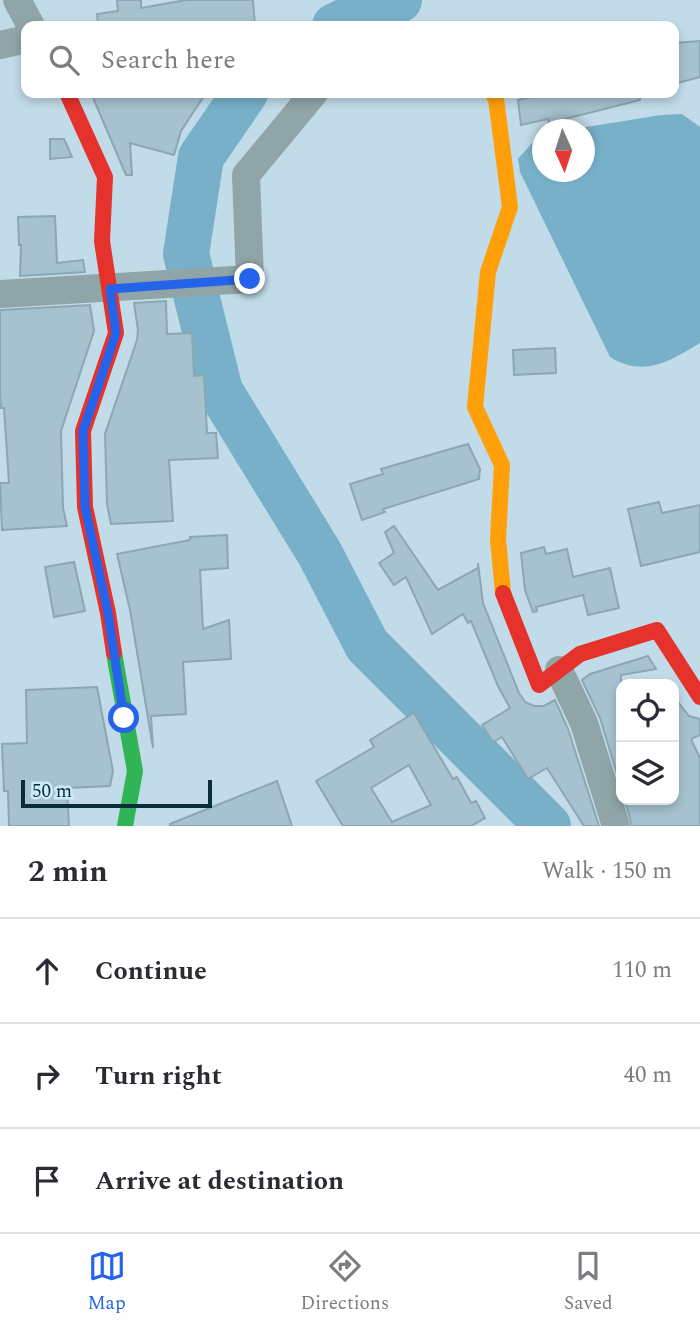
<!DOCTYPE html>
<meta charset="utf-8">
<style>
body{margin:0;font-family:Spectral,serif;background:#f2f2f3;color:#2b2b33}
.controls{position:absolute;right:21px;bottom:21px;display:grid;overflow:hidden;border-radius:14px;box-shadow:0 4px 10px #0003}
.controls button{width:63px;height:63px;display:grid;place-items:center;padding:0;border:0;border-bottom:2px solid #e1e1e2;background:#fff;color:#2b2b33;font:35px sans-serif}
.compass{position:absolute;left:532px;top:119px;width:63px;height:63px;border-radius:50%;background:#fff;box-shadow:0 4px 10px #0003;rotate:177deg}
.scale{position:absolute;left:21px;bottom:18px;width:191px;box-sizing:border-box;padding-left:7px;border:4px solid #092d3b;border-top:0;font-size:19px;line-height:24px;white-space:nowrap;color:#092d3b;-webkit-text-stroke:5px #cdebfa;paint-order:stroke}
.stop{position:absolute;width:21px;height:21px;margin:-16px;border:5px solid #2563eb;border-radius:50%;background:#fff}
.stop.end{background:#2563eb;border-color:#fff;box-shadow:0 2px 7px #0008}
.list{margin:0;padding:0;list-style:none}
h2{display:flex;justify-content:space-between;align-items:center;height:91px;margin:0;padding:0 28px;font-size:30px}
h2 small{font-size:23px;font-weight:400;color:#7c7c81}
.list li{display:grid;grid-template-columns:46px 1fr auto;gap:21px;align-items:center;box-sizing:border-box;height:105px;padding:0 28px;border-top:2px solid #e1e1e2}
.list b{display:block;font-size:26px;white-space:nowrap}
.list em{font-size:23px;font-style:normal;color:#7c7c81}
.icon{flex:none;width:38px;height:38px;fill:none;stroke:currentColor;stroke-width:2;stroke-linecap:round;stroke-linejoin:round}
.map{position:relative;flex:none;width:700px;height:826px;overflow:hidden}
.search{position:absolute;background:#fff;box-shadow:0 4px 10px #0003;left:21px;right:21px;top:21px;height:77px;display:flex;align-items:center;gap:18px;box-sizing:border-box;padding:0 24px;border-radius:14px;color:#7c7c81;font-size:26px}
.sheet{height:406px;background:#fff}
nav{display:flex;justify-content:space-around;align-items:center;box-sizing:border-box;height:98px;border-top:2px solid #e1e1e2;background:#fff;font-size:19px;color:#7c7c81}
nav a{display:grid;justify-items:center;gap:4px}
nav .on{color:#2563eb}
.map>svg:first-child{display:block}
</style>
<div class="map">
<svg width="700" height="826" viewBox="0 0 700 826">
<rect width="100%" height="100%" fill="#c1dbe8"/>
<path fill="#78b0c9" d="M682 114 700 127V343C670 361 644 378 610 357L520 172 518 159 531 144 542 138V172H584V130L574 129 661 115Z"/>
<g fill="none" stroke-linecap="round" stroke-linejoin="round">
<g stroke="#78b0c9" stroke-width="46">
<polyline points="335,26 377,6 399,0"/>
<polyline points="245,93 201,157 186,254 220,391 320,554 367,645 548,826"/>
</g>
</g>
<g fill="#a6c2cf" stroke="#8ba7b4" stroke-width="2" fill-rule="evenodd">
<polygon points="117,0 141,0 141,8 186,0 253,0 255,26 98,26 97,14 118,11"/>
<polygon points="700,41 700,77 674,84 674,43"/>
<polygon points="91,93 206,93 181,131 174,155 130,143 132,175 126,175"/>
<polygon points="549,93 640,93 640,100 549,123 548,119 521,125 518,100"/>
<polygon points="50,139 64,139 72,157 50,159"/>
<polygon points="55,216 57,263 83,260 85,272 20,276 21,245 19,245 18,217"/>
<polygon points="166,301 167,334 192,333 194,376 204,375 207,433 216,433 218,458 169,460 173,521 111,524 107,504 105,434 137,340 138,330 134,303"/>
<polygon points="90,305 94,331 61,431 63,508 67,526 2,530 0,483 9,483 4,408 1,408 0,393 0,310"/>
<polygon points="555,348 556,373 514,375 513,350"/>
<polygon points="468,444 480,469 479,479 383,509 385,512 362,520 350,484 383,474 381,469"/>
<polygon points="659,502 662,513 700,505 700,552 641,566 628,509"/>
<polygon points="394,526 438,590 478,568 478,563 483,603 519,693 525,702 534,706 544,706 555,700 568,729 599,826 584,826 547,768 528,779 502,737 493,742 482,725 510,708 498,686 471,621 468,623 463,614 432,634 406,577 394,585 379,563 394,553 385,532"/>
<polygon points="227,535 228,568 200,570 203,629 229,620 231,659 183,662 186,714 151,716 153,748 130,610 117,554 190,540 190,537"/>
<polygon points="544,547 546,554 567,549 573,577 610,568 619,608 588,615 583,595 536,607 537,611 533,612 525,590 521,553"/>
<polygon points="74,562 85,611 54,617 45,567"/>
<polygon points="648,656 656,669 621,675 621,787 600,718 582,680 590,674"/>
<polygon points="97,687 113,771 110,786 67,788 69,826 9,826 8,791 4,791 2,744 27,743 26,690"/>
<polygon points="674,697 689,716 700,719 700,735 691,739 700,758 700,826 632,826 625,800 674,800"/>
<path d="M414 713 453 779 457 777 471 803 476 801 485 818 471 826H343L316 781 374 747 370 740ZM409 765 431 805 392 822 371 788Z"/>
<polygon points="277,781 292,826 170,826 170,824"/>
</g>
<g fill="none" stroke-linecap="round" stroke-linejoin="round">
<g stroke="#90a5a7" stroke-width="28">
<polyline points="17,0 31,26"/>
<polyline points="0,45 26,39"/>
<polyline points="0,294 250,279 246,175 314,93"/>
<polyline points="559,670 584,723 616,826"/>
</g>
<polyline stroke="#30b455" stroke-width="16" points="114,653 135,771 125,826"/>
<polyline stroke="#ff9f0a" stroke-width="16" points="492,93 496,99 510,207 488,272 475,407 502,465 498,539 503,593"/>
<g stroke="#e5322d" stroke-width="16">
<polyline points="67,93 105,177 102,241 116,333 83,431 85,507 108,613 114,653"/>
<polyline points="503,593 539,685 580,654 657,630 700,697"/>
</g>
</g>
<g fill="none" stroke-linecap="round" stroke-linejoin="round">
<polyline stroke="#2563eb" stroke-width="9" points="124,718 108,613 85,507 83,431 116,333 110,289 250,279"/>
</g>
</svg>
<div class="controls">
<button><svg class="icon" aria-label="locate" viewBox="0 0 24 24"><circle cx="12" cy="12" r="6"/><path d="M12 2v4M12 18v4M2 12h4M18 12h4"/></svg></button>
<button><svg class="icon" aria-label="layers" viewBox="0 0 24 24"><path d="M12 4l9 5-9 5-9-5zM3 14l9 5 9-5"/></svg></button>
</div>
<svg class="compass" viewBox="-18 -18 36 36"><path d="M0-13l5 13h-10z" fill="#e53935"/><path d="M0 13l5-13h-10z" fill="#7c7c81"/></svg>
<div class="scale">50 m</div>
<div class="stop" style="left:124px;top:718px"></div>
<div class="stop end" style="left:250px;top:279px"></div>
<div class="search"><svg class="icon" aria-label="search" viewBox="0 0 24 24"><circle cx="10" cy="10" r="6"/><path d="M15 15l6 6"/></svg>Search here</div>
</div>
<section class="sheet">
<h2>2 min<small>Walk · 150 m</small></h2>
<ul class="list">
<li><svg class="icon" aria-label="ahead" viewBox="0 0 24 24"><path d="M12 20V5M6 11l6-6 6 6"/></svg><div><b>Continue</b></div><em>110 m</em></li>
<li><svg class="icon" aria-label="right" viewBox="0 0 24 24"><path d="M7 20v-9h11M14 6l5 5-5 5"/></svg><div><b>Turn right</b></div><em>40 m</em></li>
<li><svg class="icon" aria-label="arrive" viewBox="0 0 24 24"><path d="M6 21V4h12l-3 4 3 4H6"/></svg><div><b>Arrive at destination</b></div></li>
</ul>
</section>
<nav>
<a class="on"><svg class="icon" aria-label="map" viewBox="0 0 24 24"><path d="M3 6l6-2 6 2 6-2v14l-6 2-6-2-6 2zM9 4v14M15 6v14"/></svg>Map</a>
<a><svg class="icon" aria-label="directions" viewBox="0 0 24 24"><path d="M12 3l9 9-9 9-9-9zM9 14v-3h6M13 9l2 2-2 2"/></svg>Directions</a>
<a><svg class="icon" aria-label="saved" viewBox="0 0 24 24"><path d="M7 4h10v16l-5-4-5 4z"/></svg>Saved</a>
</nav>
